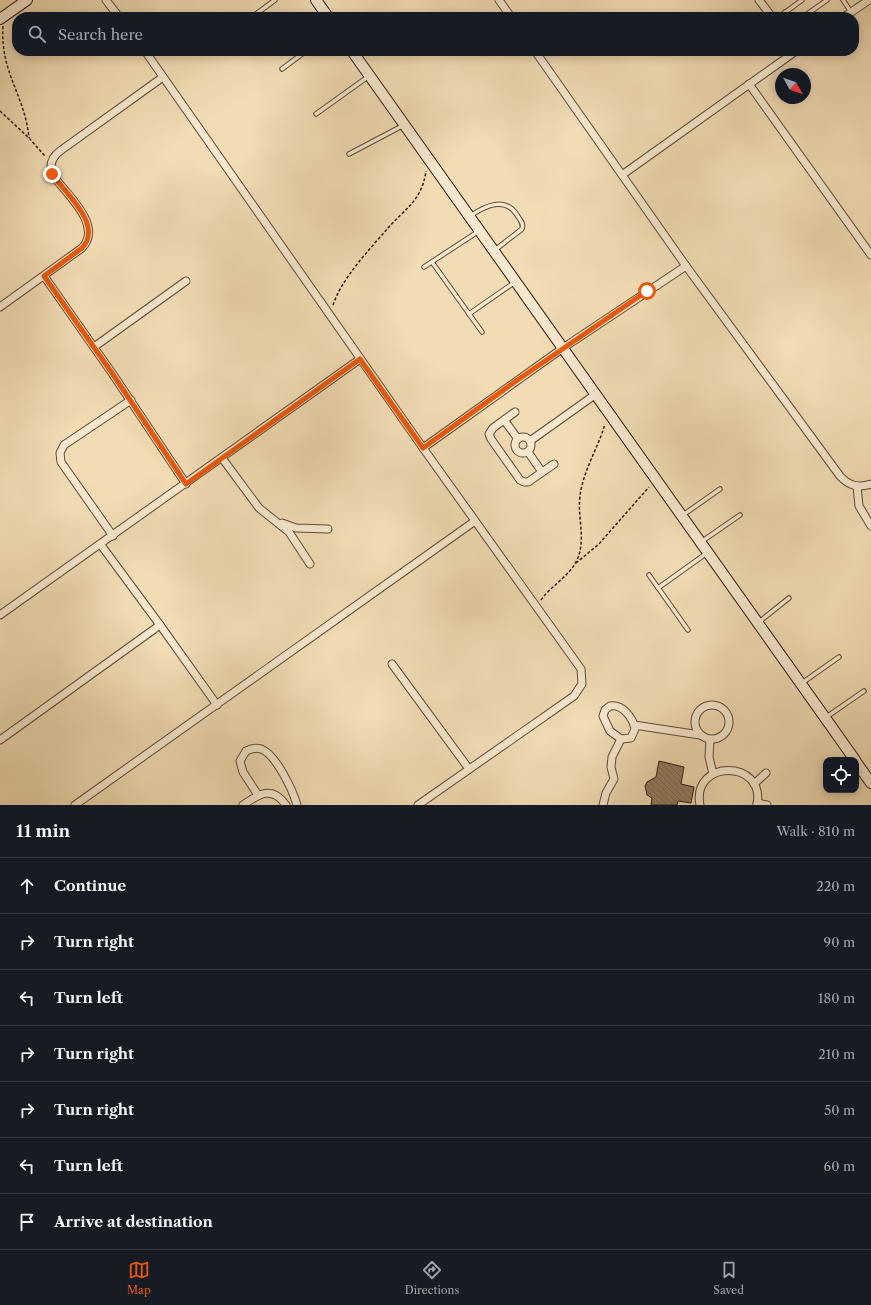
<!DOCTYPE html>
<meta charset="utf-8">
<style>
body{margin:0;font-family:"Libre Caslon Text",serif;background:#242831;color:#f1f3f6}
.controls{position:absolute;right:12px;bottom:12px;display:grid;overflow:hidden;border-radius:8px;box-shadow:0 2px 10px #0003}
.controls button{width:36px;height:36px;display:grid;place-items:center;padding:0;border:0;border-bottom:1px solid #363941;background:#171b24;color:#f1f3f6;font:20px sans-serif}
.compass{position:absolute;left:775px;top:68px;width:36px;height:36px;border-radius:50%;background:#171b24;box-shadow:0 2px 10px #0003;rotate:130deg}
.stop{position:absolute;width:12px;height:12px;margin:-9px;border:3px solid #ea580c;border-radius:50%;background:#fff}
.stop.end{background:#ea580c;border-color:#fff;box-shadow:0 1px 4px #0008}
.list{margin:0;padding:0;list-style:none}
h2{display:flex;justify-content:space-between;align-items:center;height:52px;margin:0;padding:0 16px;font-size:17px}
h2 small{font-size:13px;font-weight:400;color:#9ea1a6}
.list li{display:grid;grid-template-columns:26px 1fr auto;gap:12px;align-items:center;box-sizing:border-box;height:56px;padding:0 16px;border-top:1px solid #363941}
.list b{display:block;font-size:15px;white-space:nowrap}
.list em{font-size:13px;font-style:normal;color:#9ea1a6}
.icon{flex:none;width:22px;height:22px;fill:none;stroke:currentColor;stroke-width:2;stroke-linecap:round;stroke-linejoin:round}
.map{position:relative;flex:none;width:871px;height:805px;overflow:hidden}
.search{position:absolute;background:#171b24;box-shadow:0 2px 10px #0003;left:12px;right:12px;top:12px;height:44px;display:flex;align-items:center;gap:10px;box-sizing:border-box;padding:0 14px;border-radius:16px;color:#9ea1a6;font-size:15px}
.sheet{height:444px;background:#171b24}
nav{display:flex;justify-content:space-around;align-items:center;box-sizing:border-box;height:56px;border-top:1px solid #363941;background:#171b24;font-size:11px;color:#9ea1a6}
nav a{display:grid;justify-items:center;gap:2px}
nav .on{color:#ea580c}
.map>svg:first-child{display:block}
</style>
<div class="map">
<svg width="871" height="805" viewBox="0 0 871 805">
<defs>
<pattern id="building-back-hatch" width="6" height="6" patternUnits="userSpaceOnUse"><rect width="6" height="6" fill="#947f64"/><path d="M-1 5l2 2M0 0l6 6M5-1l2 2" fill="none" stroke="#796751"/></pattern>
</defs>
<rect width="100%" height="100%" fill="#f1dcb4"/>
<filter id="stains"><feTurbulence type="fractalNoise" baseFrequency=".005" numOctaves="4"/><feColorMatrix values="0 0 0 0 .2 0 0 0 0 .09 0 0 0 0 .02 0 0 0 .5 -.17"/></filter>
<radialGradient id="worn" r=".72"><stop offset=".6" stop-color="#630" stop-opacity="0"/><stop offset="1" stop-color="#630" stop-opacity=".3"/></radialGradient>
<polygon fill="url(#building-back-hatch)" stroke="#2f1a0e" points="659,761 684,767 681,784 694,787 691,803 678,801 677,805 651,805 652,798 647,795 645,786 647,782 656,777"/>
<g fill="none" stroke-linecap="round" stroke-linejoin="round">
<defs>
<g id="lane">
<polyline points="843,0 851,12"/>
<polyline points="785,12 791,17"/>
<polyline points="252,17 275,0"/>
<polyline points="779,17 802,0"/>
<polyline points="803,17 827,0"/>
<polyline points="282,69 306,51"/>
<polyline points="316,114 369,76"/>
<polyline points="349,154 404,125"/>
<path d="M470 216C485 206 505 196 517 215 520 220 524 223 522 229L495 250"/>
<polyline points="432,262 482,332"/>
<polyline points="424,267 479,231"/>
<polyline points="469,314 515,282"/>
<polyline points="683,515 720,489"/>
<polyline points="701,542 740,515"/>
<polyline points="649,575 688,630"/>
<polyline points="658,588 707,553"/>
<polyline points="759,622 789,598"/>
<polyline points="802,683 839,657"/>
<polyline points="825,718 864,691"/>
</g>
<g id="street">
<polyline points="106,0 119,17"/>
<polyline points="499,0 511,17"/>
<polyline points="759,0 772,17"/>
<polyline points="844,17 869,0"/>
<polyline points="145,51 423,448 581,669 582,684 574,696 418,805"/>
<path d="M535 51 686 266 840 476C849 486 858 488 871 484"/>
<polyline points="749,84 871,255"/>
<polyline points="622,175 796,51"/>
<polyline points="44,276 112,373 186,484"/>
<path d="M0 307 82 248C104 225 65 193 52 174 49 164 52 157 60 151L163 77"/>
<polyline points="94,347 186,281"/>
<polyline points="515,412 493,428 489,434 491,439 520,480 524,482 528,482 554,464"/>
<polyline points="504,420 518,439"/>
<circle cx="523" cy="445" r="8"/>
<polyline points="530,441 596,394"/>
<polyline points="423,448 563,348 686,266"/>
<polyline points="528,452 542,472"/>
<polyline points="222,458 259,508 289,532 310,564"/>
<polyline points="857,486 859,506 871,526"/>
<polyline points="282,523 296,528 328,529"/>
<polyline points="113,536 61,462 60,453 64,445 131,400"/>
<polyline points="101,545 160,625 217,705"/>
<polyline points="0,615 360,359"/>
<polyline points="392,664 469,769"/>
<circle cx="712" cy="722" r="17"/>
<path d="M610 706C623 704 633 718 635 729L631 738 621 739 610 731 603 716 605 710Z"/>
<polyline points="634,725 700,735"/>
<polyline points="0,740 160,625"/>
<polyline points="710,740 709,757 713,774"/>
<polyline points="754,784 766,773"/>
<path d="M258 795 243 772 240 761 246 751C251 749 256 747 261 749 276 754 293 791 297 805"/>
<polyline points="757,803 767,805"/>
<polyline points="75,805 475,521"/>
<path d="M243 805C259 794 272 785 286 805"/>
<polyline points="603,805 606,793 614,779 611,767 612,757 621,739"/>
<path d="M700 805C691 759 766 759 757 805"/>
</g>
<g id="secondary">
<polyline points="316,0 328,17"/>
<polyline points="0,19 27,0"/>
<polyline points="352,51 855,760"/>
<polyline points="856,762 871,783"/>
</g>
</defs>
<use href="#lane" stroke="#604a38" stroke-width="5.5"/>
<use href="#street" stroke="#604a38" stroke-width="9"/>
<use href="#secondary" stroke="#2f1a0e" stroke-width="12"/>
<g stroke="#2f1a0e" stroke-width="1.5" stroke-dasharray="3 2" stroke-linecap="butt">
<path d="M3 26C0 73 25 95 29 138"/>
<polyline points="0,111 29,138 45,156"/>
<path d="M333 305C342 278 369 250 388 228 406 208 422 200 426 171"/>
<polyline points="576,563 599,544 649,487"/>
<path d="M541 600C551 586 568 577 576 562 587 541 577 518 580 496 583 471 598 448 605 424"/>
</g>
<use href="#lane" stroke="#f6e8ce" stroke-width="3.5"/>
<use href="#street" stroke="#f6e8ce" stroke-width="7"/>
<use href="#secondary" stroke="#f6e8ce" stroke-width="10"/>
</g>
<g fill="none" stroke-linecap="round" stroke-linejoin="round">
<path stroke="#ea580c" stroke-width="5" d="M52 174C65 193 104 225 82 248L44 276 112 373 186 484 360 359 423 448 516 381 647 291"/>
</g>
<rect width="100%" height="100%" filter="url(#stains)"/>
<rect width="100%" height="100%" fill="url(#worn)"/>
</svg>
<div class="controls">
<button><svg class="icon" aria-label="locate" viewBox="0 0 24 24"><circle cx="12" cy="12" r="6"/><path d="M12 2v4M12 18v4M2 12h4M18 12h4"/></svg></button>
</div>
<svg class="compass" viewBox="-18 -18 36 36"><path d="M0-13l5 13h-10z" fill="#e53935"/><path d="M0 13l5-13h-10z" fill="#9ea1a6"/></svg>
<div class="stop" style="left:647px;top:291px"></div>
<div class="stop end" style="left:52px;top:174px"></div>
<div class="search"><svg class="icon" aria-label="search" viewBox="0 0 24 24"><circle cx="10" cy="10" r="6"/><path d="M15 15l6 6"/></svg>Search here</div>
</div>
<section class="sheet">
<h2>11 min<small>Walk · 810 m</small></h2>
<ul class="list">
<li><svg class="icon" aria-label="ahead" viewBox="0 0 24 24"><path d="M12 20V5M6 11l6-6 6 6"/></svg><div><b>Continue</b></div><em>220 m</em></li>
<li><svg class="icon" aria-label="right" viewBox="0 0 24 24"><path d="M7 20v-9h11M14 6l5 5-5 5"/></svg><div><b>Turn right</b></div><em>90 m</em></li>
<li><svg class="icon" aria-label="left" viewBox="0 0 24 24"><path d="M17 20v-9H6M10 6l-5 5 5 5"/></svg><div><b>Turn left</b></div><em>180 m</em></li>
<li><svg class="icon" aria-label="right" viewBox="0 0 24 24"><path d="M7 20v-9h11M14 6l5 5-5 5"/></svg><div><b>Turn right</b></div><em>210 m</em></li>
<li><svg class="icon" aria-label="right" viewBox="0 0 24 24"><path d="M7 20v-9h11M14 6l5 5-5 5"/></svg><div><b>Turn right</b></div><em>50 m</em></li>
<li><svg class="icon" aria-label="left" viewBox="0 0 24 24"><path d="M17 20v-9H6M10 6l-5 5 5 5"/></svg><div><b>Turn left</b></div><em>60 m</em></li>
<li><svg class="icon" aria-label="arrive" viewBox="0 0 24 24"><path d="M6 21V4h12l-3 4 3 4H6"/></svg><div><b>Arrive at destination</b></div></li>
</ul>
</section>
<nav>
<a class="on"><svg class="icon" aria-label="map" viewBox="0 0 24 24"><path d="M3 6l6-2 6 2 6-2v14l-6 2-6-2-6 2zM9 4v14M15 6v14"/></svg>Map</a>
<a><svg class="icon" aria-label="directions" viewBox="0 0 24 24"><path d="M12 3l9 9-9 9-9-9zM9 14v-3h6M13 9l2 2-2 2"/></svg>Directions</a>
<a><svg class="icon" aria-label="saved" viewBox="0 0 24 24"><path d="M7 4h10v16l-5-4-5 4z"/></svg>Saved</a>
</nav>
